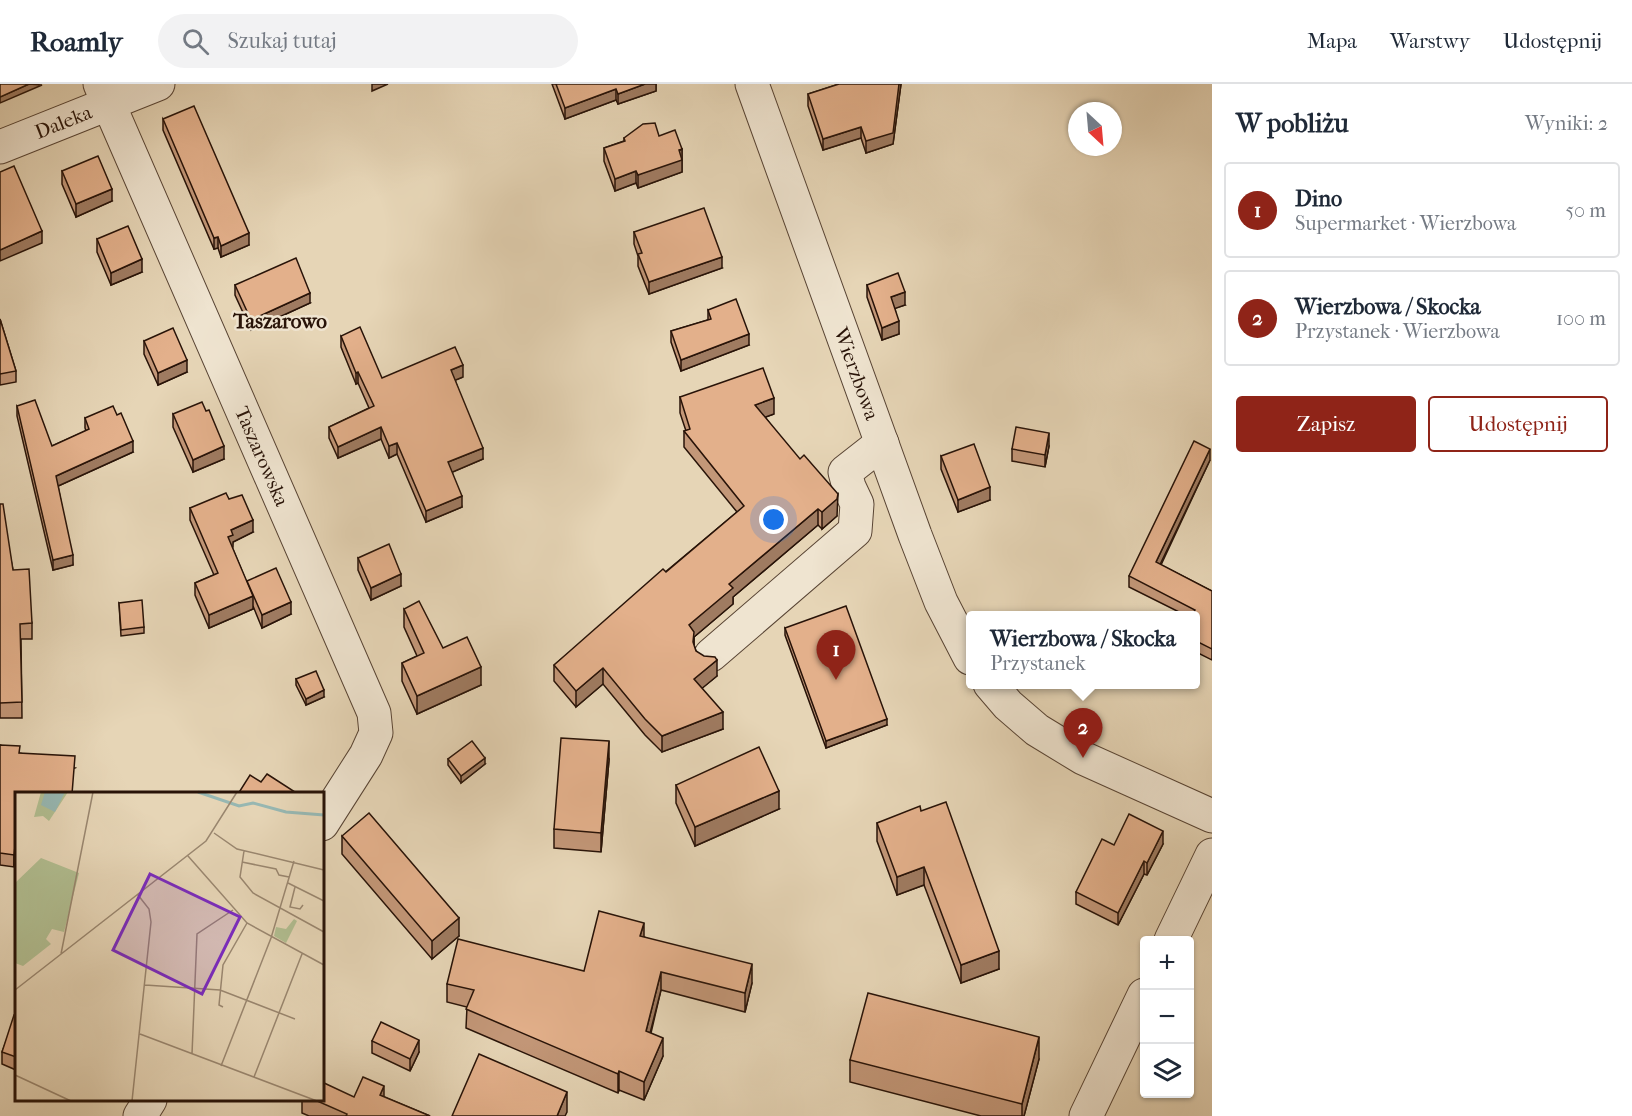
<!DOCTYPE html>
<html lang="pl">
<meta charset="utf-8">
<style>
body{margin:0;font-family:"IM FELL French Canon",serif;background:#f2f2f3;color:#1f2937}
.controls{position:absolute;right:18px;bottom:18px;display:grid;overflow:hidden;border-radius:6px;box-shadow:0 2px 4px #0004}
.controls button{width:54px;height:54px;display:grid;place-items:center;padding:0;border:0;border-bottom:2px solid #e0e1e3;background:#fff;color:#1f2937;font:30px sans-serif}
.compass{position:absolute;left:1068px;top:18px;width:54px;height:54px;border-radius:50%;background:#fff;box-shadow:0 2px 4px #0004;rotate:154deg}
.you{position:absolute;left:774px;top:436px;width:21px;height:21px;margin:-15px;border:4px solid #fff;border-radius:50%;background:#1a73e8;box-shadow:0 0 0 9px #1a73e833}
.badge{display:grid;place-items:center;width:39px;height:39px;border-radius:50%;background:#8f2418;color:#fff;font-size:20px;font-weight:700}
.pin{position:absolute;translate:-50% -50px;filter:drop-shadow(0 2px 3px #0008)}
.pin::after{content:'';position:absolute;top:32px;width:21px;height:18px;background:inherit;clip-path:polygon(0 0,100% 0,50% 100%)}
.popup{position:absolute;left:966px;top:527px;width:234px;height:78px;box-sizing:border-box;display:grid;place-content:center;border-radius:6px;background:#fff;filter:drop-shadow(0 2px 4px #0005);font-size:20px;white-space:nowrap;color:#747a83}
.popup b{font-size:22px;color:#1f2937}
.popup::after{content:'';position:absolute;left:50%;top:100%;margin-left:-12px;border:12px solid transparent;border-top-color:#fff}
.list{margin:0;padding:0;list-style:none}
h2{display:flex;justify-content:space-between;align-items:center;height:78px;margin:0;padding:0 24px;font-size:26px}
h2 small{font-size:20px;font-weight:400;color:#747a83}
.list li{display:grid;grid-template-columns:39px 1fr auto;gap:18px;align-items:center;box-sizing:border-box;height:96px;margin:0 12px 12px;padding:0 12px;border:2px solid #e0e1e3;border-radius:6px}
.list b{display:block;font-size:22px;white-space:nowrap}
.list p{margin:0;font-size:20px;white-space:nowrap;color:#747a83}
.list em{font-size:20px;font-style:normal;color:#747a83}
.actions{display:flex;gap:12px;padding:18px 24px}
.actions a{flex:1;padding:14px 0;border:2px solid #8f2418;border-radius:6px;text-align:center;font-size:21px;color:#8f2418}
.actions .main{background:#8f2418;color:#fff}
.icon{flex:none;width:33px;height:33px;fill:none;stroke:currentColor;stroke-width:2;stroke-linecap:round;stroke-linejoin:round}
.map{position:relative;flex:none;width:1212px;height:1032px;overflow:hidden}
header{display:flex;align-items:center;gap:36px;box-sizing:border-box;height:84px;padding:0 30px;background:#fff;border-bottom:2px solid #e0e1e3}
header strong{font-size:28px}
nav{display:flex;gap:33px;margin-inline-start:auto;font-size:21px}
.search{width:420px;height:54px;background:#f2f2f3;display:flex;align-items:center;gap:15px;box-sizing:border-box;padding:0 21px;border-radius:33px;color:#747a83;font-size:22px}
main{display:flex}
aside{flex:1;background:#fff}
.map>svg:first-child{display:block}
</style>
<header>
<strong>Roamly</strong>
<div class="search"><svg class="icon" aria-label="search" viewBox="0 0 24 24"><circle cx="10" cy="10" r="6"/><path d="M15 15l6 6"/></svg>Szukaj tutaj</div>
<nav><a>Mapa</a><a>Warstwy</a><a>Udostępnij</a></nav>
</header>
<main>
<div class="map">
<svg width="1212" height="1032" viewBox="0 0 1212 1032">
<rect width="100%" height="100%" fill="#e6d5b6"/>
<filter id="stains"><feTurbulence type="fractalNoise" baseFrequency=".00333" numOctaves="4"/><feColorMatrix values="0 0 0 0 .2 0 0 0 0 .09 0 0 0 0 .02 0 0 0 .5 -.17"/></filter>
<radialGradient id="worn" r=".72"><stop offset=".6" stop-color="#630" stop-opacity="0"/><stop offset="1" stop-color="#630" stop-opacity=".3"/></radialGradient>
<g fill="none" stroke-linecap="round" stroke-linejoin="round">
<defs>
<g id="minor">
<path id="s1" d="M100 0 374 629 376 649 366 671 322 740"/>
<path id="s2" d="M752 0 915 451 941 518 970 574"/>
<path id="s3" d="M0 63 158 0"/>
<polyline points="711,571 855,447 857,420 849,403 845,388 882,359"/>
<polyline points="990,600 1008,621 1037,646 1083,674 1212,732"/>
<polyline points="1171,856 1212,771"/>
<polyline points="140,1032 150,1016"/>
<polyline points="1086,1032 1144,911"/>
</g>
</defs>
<use href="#minor" stroke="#584434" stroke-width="35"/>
<use href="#minor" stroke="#efe4d0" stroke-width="33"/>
</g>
<g fill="#c39778" stroke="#281308" stroke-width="1.5">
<polygon points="552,0 656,0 656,7 618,20 616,16 565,35"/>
<polygon points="839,0 901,0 893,60 866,69 861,54 823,66 808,22 808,10"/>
<polygon points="163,35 249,161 221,173 218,164 214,165 163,46"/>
<polygon points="659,52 682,65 682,88 638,104 636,99 615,107 604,77 604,64 624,57 624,54"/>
<polygon points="62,87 112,117 76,133 62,100"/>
<polygon points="634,148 722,184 649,210 638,182 638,172 634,160"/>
<polygon points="97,155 142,188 111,201 97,168"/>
<polygon points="235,201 310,219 251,246 235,211"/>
<polygon points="867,201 905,221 895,224 899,250 882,256 867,213"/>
<polygon points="708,226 749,261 681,287 671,258 671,247 708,236"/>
<polygon points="0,235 16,287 16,298 0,301"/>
<polygon points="341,252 382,294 463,293 455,296 483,375 452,388 462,423 426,438 397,370 389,374 381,355 338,374 329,354 329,343 369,324 358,299 356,300 341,263"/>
<polygon points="144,257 187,288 158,301 144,270"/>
<polygon points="680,313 774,330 765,333 837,432 822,445 818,441 733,513 733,520 694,553 694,561 696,567 717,592 702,604 723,645 662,668 645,651 603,600 576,623 554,597 554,581 737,428 684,363 684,347 686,347 680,329"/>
<polygon points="17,322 52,362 86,347 85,344 85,334 133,368 58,402 73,481 53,486 17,332"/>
<polygon points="173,330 224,375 193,388 173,343"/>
<polygon points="1049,362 1045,383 1012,377 1012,365"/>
<polygon points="941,372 990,416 958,428 941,385"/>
<polygon points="1210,376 1161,481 1212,507 1212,576 1196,568 1196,531 1185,531 1129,503 1129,492"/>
<polygon points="0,420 13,486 32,539 32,555 21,555 22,634 0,634"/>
<polygon points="190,424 253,448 233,458 232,463 247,499 247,497 291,530 262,544 253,522 253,525 209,544 195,511 195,499 214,491 190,436"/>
<polygon points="358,474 401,502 371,516 358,486"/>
<polygon points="119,519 144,543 144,549 121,552"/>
<polygon points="404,525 443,564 481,601 417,630 402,597 402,579 417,572 404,543"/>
<polygon points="785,544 887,641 826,664 785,551"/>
<polygon points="296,595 324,613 306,621 296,601"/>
<polygon points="0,661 20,669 75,684 16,710 14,783 0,781"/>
<polygon points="448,675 485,680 461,699 448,681"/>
<polygon points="609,676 601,768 554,764 554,745"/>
<polygon points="676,701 779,725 695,762 676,719"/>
<polygon points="921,727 999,885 961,899 924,801 897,811 877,757 877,739"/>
<polygon points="342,752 459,852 432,875 342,770"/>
<polygon points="1163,760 1147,791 1144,790 1118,841 1076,820 1076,808 1114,761"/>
<polygon points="644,853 752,899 745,928 661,906 651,949 663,972 644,1016 619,1006 618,1009 466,944 467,923 447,918 447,900 584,887"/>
<polygon points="16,932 16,986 2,980 2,968"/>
<polygon points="372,957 419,968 410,987 372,969"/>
<polygon points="1039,975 1024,1032 981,1032 850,998 850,976"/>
<polygon points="354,1013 384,1013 430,1032 309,1032 302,1029 302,1016 322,1016"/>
</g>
<g fill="#9f7b61" stroke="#281308" stroke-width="1.5">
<polygon points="29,0 42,1 0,19 0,13"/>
<polygon points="372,0 388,0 372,7"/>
<polygon points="645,0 656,0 656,7 618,20 618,10"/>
<polygon points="899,0 901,0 893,60 866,69 866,57"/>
<polygon points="616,5 616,16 565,35 565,24"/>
<polygon points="861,43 861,54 823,66 823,55"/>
<polygon points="682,65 682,88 638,104 638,91"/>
<polygon points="636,87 636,99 615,107 615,95"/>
<polygon points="112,105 112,117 76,133 76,120"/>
<polygon points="42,147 42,159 0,177 0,166"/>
<polygon points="249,149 249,161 221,173 221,162"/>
<polygon points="218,153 218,164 214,165 214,154"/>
<polygon points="722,173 722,184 649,210 649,198"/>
<polygon points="142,175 142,188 111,201 111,189"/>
<polygon points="905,208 905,221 891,226 891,213"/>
<polygon points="310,209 310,219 251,246 251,236"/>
<polygon points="899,237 899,250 882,256 882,244"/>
<polygon points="749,250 749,261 681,287 681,276"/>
<polygon points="187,276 187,288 158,301 158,289"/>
<polygon points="463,281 463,293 451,298 451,286"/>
<polygon points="358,288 358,299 356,300 356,289"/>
<polygon points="774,314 774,330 755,337 755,321"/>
<polygon points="381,343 381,355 338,374 338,363"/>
<polygon points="1049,349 1049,362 1045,383 1045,371"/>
<polygon points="133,357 133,368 56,403 56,392"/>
<polygon points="397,359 397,370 389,374 389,362"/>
<polygon points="224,362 224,375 193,388 193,376"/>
<polygon points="483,364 483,375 448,390 448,378"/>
<polygon points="1210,365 1210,376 1156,489 1156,478"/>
<polygon points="990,403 990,416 958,428 958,416"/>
<polygon points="838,410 837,432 822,445 822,428"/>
<polygon points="462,412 462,423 426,438 426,427"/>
<polygon points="818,425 818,441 733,513 733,520 694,553 694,564 689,541 729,500"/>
<polygon points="253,436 253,448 233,458 233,463 228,466 228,453 231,446"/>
<polygon points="73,471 73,481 53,486 53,476"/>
<polygon points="401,490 401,502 371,516 371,504"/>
<polygon points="253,512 253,525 209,544 209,531"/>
<polygon points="291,518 291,530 262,544 262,531"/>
<polygon points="717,576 717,592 694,611 694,595"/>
<polygon points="481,583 481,601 417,630 417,612"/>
<polygon points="603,584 603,600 576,623 576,607"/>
<polygon points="324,606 324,613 306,621 306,615"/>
<polygon points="723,628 723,645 662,668 662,652"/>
<polygon points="887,635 887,641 826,664 826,657"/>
<polygon points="609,657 609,676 601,768 601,749"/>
<polygon points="485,674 485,680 461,699 461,692"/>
<polygon points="779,707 779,725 695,762 695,743"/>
<polygon points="1163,747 1163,760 1147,791 1147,779"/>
<polygon points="16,753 16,764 14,783 14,771"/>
<polygon points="1144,777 1144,790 1118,841 1118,829"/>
<polygon points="924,783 924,801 897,811 897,793"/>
<polygon points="459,834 459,852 432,875 432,857"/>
<polygon points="644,839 644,858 640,852"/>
<polygon points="999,867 999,885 961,899 961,881"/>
<polygon points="752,880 752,899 745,928 745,909"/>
<polygon points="661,888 661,906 646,965 646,947"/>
<polygon points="1039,953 1039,975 1024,1032 1022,1032 1022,1020"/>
<polygon points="663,954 663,972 644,1016 644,998"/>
<polygon points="419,956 419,968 410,987 410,975"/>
<polygon points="619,987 619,1006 618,1009 618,990"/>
<polygon points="384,1002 384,1022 380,1011"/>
<polygon points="567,1008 567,1028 565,1032 557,1032"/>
</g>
<g fill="#e3b08b" stroke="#281308" stroke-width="1.5">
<polygon points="0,0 29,0 0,13"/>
<polygon points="556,0 645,0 618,10 616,5 565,24"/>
<polygon points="839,0 899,0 893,49 866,57 861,43 823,55 808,10"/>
<polygon points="194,22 249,149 221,162 218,153 214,154 163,35"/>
<polygon points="655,39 659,52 675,46 682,65 679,66 682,76 638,91 636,87 615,95 604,64 625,57 624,54 643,40"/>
<polygon points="98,72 112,105 76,120 62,87"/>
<polygon points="14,82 42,147 0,166 0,88"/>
<polygon points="704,124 722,173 649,198 638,170 642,169 634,148"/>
<polygon points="128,142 142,175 111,189 97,155"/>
<polygon points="296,174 310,209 251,236 235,201"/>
<polygon points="898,189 905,208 891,213 899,237 882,244 867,201"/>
<polygon points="736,215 749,250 681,276 671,247 711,235 708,226"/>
<polygon points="0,235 16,287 0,290"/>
<polygon points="360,243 382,294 455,263 463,281 451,286 483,364 448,378 462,412 426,427 397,359 389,362 381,343 338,363 329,343 374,322 358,288 356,289 341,252"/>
<polygon points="173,244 187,276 158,289 144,257"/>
<polygon points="763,284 774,314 755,321 800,375 804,371 838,410 837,415 822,428 818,425 729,500 733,504 689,541 694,548 693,558 696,567 704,572 715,573 717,576 694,595 723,628 662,652 645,635 603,584 576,607 554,581 663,485 666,488 744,422 684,347 690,345 680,313"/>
<polygon points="35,316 52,362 89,345 85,334 113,322 117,331 121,329 133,357 56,392 73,471 53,476 17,322"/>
<polygon points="202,318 206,327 209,326 224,362 193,376 173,330"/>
<polygon points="1016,343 1049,349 1045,371 1012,365"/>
<polygon points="1194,357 1210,365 1156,478 1212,507 1212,565 1196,557 1196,531 1192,531 1195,526 1129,492"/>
<polygon points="974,360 990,403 958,416 941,372"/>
<polygon points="226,409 229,415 242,411 253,436 231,446 233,451 228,453 253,512 209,531 195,499 218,489 190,424"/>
<polygon points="0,420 3,420 13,486 29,485 32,539 20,540 22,618 0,619"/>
<polygon points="389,460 401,490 371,504 358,474"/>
<polygon points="276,484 291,518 262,531 247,497"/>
<polygon points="142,516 144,543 121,546 119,519"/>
<polygon points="419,517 443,564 467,553 481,583 417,612 402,579 424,569 404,525"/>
<polygon points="846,522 887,635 826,657 785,544"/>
<polygon points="316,587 324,606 306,615 296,595"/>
<polygon points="561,654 609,657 601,749 554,745"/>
<polygon points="472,657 485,674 461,692 448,675"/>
<polygon points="0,661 20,662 19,669 75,672 72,710 16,710 16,753 14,771 0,769"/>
<polygon points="759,663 779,707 695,743 676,701"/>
<polygon points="267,690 295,708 294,710 238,710 250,691 261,698"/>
<polygon points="946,718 999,867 961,881 924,783 897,793 877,739 920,722 921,727"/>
<polygon points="369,729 459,834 432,857 342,752"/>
<polygon points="1129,730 1163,747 1147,779 1144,777 1118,829 1076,808 1102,755 1114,761"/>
<polygon points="599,827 644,839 640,852 752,880 745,909 661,888 646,947 663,954 644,998 619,987 618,990 466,925 474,906 447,900 458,855 584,887"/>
<polygon points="868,909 1039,953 1022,1020 850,976"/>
<polygon points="14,931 16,932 16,973 2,968"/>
<polygon points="381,938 419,956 410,975 372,957"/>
<polygon points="479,970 567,1008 557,1032 452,1032"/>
<polygon points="363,993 384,1002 380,1011 430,1032 346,1032 347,1030 315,1016 322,1016 322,998 354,1013"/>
</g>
<g text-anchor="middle" stroke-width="5" stroke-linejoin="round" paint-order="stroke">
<g font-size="20" fill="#281308" stroke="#efe4d0">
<text dy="7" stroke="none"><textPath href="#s3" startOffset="68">Daleka</textPath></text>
<text dy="7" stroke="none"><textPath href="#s2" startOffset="308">Wierzbowa</textPath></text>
<text dy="7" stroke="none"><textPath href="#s1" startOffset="406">Taszarowska</textPath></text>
</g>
<g font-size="21" font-weight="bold" fill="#281308" stroke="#efe4d0">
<text x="280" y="244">Taszarowo</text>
</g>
</g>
<g transform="translate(15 708)">
<rect width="309" height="309" fill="#e6d5b6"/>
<path d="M26 0H53L34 29 28 24 19 25ZM26 66 64 81 49 140 37 137 31 147 36 152 8 174 0 171V91ZM279 127 282 129 271 151 259 144 261 135 271 137Z" fill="#b1be91"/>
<path d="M30 0H50L40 20 26 13Z" fill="#97b8b3"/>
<path fill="none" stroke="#97b8b3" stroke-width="3" d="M183 0 224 14 238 11 271 20 309 23"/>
<path fill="none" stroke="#9a8770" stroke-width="1.5" d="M199 41 222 57 309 78M229 59 225 85 238 101 309 140M173 64 232 131 309 173M227 70 261 77 264 83 274 85M273 91 309 109M280 95 275 115 285 117 288 113M46 162 78 0M130 193 205 198 280 227M0 198 191 49 222 0M208 215 204 213 208 173 232 131M125 242 302 309M177 262 182 142 218 118M206 274 256 146 279 69M0 283 56 309M239 285 287 162M117 309 136 130 134 117 123 103"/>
<path fill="#7b2cbf" fill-opacity="0.15" stroke="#7b2cbf" stroke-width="3" d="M135 82 225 125 187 202 98 158Z"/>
<rect width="309" height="309" fill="none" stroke="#281308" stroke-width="3"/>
</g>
<rect width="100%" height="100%" filter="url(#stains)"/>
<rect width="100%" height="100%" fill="url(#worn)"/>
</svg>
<div class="controls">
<button>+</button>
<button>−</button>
<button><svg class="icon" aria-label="layers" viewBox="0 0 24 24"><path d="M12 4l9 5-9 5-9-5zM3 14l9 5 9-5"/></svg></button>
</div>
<svg class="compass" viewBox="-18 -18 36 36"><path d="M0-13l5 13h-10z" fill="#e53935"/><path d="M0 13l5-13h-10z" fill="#747a83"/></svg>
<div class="you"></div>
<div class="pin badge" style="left:836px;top:596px">1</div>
<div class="pin badge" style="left:1083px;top:674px">2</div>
<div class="popup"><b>Wierzbowa / Skocka</b>Przystanek</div>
</div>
<aside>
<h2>W pobliżu<small>Wyniki: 2</small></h2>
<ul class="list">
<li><span class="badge">1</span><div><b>Dino</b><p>Supermarket · Wierzbowa</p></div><em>50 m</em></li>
<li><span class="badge">2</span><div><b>Wierzbowa / Skocka</b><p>Przystanek · Wierzbowa</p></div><em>100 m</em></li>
</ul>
<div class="actions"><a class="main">Zapisz</a><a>Udostępnij</a></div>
</aside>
</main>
